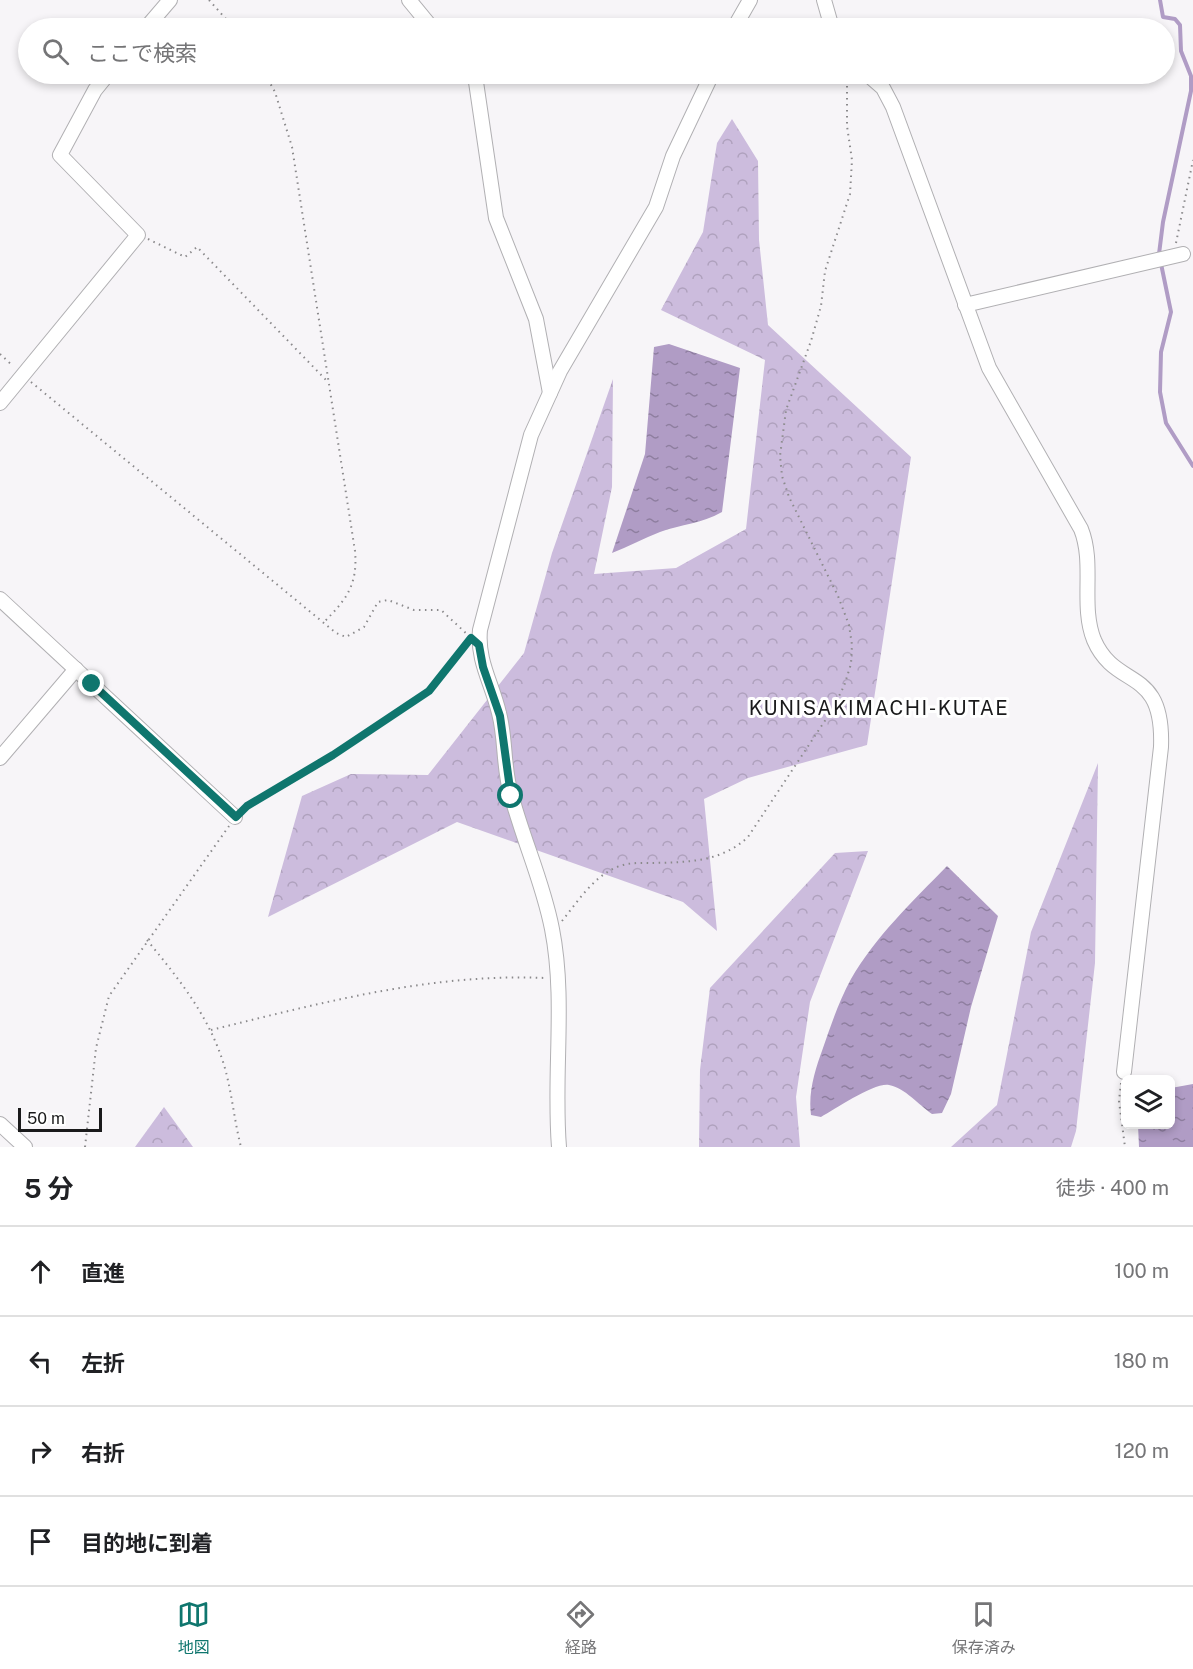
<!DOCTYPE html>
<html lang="ja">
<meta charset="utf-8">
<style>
body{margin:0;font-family:"Public Sans","Noto Sans JP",sans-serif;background:#f6f6f6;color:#202124}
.controls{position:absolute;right:18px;bottom:18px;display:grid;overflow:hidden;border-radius:9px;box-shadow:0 3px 9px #0003}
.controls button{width:54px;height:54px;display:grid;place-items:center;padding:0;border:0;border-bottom:2px solid #e0e0e0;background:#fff;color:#202124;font:30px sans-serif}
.scale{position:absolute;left:18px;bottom:15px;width:84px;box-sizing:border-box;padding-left:6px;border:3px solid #1a1a1b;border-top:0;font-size:16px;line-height:21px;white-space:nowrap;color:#1a1a1b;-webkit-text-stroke:4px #fff;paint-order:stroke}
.stop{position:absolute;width:18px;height:18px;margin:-14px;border:4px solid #0f766e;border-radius:50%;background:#fff}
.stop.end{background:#0f766e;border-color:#fff;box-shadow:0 2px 6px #0008}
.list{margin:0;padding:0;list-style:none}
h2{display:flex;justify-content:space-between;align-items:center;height:78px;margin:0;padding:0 24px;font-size:26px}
h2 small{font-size:20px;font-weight:400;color:#757577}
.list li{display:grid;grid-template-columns:39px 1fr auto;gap:18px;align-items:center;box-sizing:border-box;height:90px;padding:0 24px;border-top:2px solid #e0e0e0}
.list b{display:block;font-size:22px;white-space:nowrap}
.list em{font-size:20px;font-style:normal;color:#757577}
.icon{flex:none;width:33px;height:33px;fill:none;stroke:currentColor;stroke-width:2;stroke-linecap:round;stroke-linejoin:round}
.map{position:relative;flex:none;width:1193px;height:1147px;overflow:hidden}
.search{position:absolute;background:#fff;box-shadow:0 3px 9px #0003;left:18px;right:18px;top:18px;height:66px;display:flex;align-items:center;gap:15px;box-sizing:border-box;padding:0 21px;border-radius:33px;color:#757577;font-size:22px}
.sheet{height:438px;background:#fff}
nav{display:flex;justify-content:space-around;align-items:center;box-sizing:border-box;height:84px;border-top:2px solid #e0e0e0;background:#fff;font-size:16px;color:#757577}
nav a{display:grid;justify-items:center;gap:3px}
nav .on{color:#0f766e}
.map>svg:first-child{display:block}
</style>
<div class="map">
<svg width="1193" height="1147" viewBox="0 0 1193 1147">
<defs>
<pattern id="forest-crowns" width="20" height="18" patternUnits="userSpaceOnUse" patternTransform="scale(1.5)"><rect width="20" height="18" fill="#ccbcdd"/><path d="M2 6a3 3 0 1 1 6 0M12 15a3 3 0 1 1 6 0" fill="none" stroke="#afa1bd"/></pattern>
<pattern id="water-ripples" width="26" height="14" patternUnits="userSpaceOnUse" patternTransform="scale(1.5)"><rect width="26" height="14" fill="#b09cc5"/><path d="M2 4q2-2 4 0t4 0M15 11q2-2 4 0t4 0" fill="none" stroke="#8e7e9f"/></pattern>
</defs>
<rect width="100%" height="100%" fill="#f7f5f8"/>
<g fill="url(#forest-crowns)">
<polygon points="732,119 758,161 759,240 768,325 911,457 867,745 748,778 704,799 717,931 683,902 457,822 268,917 302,796 351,774 428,775 524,653 552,553 613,379 612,487 594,574 676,568 746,529 765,360 661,310 703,232 717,143"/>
<polygon points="1098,763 1095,963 1076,1131 1071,1147 951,1147 997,1105 1031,932"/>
<polygon points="868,851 810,1002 796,1097 800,1147 699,1147 700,1070 710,988 835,853"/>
<polygon points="164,1107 193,1147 135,1147"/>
</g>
<g fill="url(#water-ripples)">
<path d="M669 344 740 368 722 512C701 524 682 524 660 532 644 538 628 547 612 553L645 454 654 347Z"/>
<path d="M947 866 998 916 971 1007 951 1094 942 1113 932 1114C919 1105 905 1088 889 1085 875 1082 835 1109 821 1117L811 1115C808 1092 815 1070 823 1048 831 1025 839 1001 851 979 876 936 912 902 947 866Z"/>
<polygon points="1193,1084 1193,1147 1139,1147 1138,1125 1170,1124 1171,1088"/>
</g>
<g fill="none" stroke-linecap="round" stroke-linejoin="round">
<polyline stroke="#b09cc5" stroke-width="4" points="1160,0 1163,17 1175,19 1180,25 1181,51 1191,76 1191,91 1163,222 1159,254 1171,312 1161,352 1160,392 1166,423 1193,466"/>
<defs>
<g id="minor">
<polyline points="409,0 432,28"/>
<polyline points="824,0 832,28"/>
<polyline points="146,28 170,0"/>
<polyline points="734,28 750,0"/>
<polyline points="472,74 476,82 496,218 536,319 550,393"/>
<path d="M867 74 883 88 893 107 989 368 1081 529C1095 564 1080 605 1094 640 1116 691 1164 665 1161 747L1124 1072"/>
<polyline points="965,305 1183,254"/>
<polyline points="0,403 138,235 60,155 95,90 108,74"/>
<polyline points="0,599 235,817"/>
<polyline points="0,758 76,669"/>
<polyline points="0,1124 25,1147"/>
<path d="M559 1147C553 1075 566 1000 552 929 543 882 523 840 511 794 503 768 506 739 499 713 492 683 477 661 480 630L531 435 560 371 656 207 673 156 712 74"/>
</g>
</defs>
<use href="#minor" stroke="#b1b0b3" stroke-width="16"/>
<g stroke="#8b8a8c" stroke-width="2" stroke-dasharray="1.5 4.5" stroke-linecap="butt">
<polyline points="209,0 234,28"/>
<path d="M265 74 275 92 292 147 355 551C358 585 346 600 324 622"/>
<polyline points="148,239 185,257 197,247 327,381"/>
<polyline points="1176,243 1193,160"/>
<polyline points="0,354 13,366"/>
<polyline points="31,382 336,633 346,637 364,627 378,602 388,600 414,610 441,610 468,635"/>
<polyline points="244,808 333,755 429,691 467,644"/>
<path d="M562 921C578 901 593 877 617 867 629 862 642 863 654 863 689 862 721 862 748 837L832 710 844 686 851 664 852 645 849 625 838 596 789 497 782 476 780 456 786 410 811 341 821 306 825 271 850 194 852 160 847 126V74"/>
<path d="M147 940C179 979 209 1016 224 1065 232 1092 234 1120 241 1147"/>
<path d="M211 1030C321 1003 431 973 545 978"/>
<polyline points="1121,1083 1119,1101 1125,1147"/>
<polyline points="85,1147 96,1048 109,996 229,826"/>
</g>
<use href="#minor" stroke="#fff" stroke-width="14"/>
</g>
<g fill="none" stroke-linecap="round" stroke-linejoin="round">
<polyline stroke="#0f766e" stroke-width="8" points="92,684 236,817 247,806 333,755 429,691 471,638 479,645 483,667 500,716 511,796"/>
</g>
<g text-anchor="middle" stroke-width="6" stroke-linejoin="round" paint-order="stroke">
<g font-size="20" letter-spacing="1.5" fill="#1a1a1b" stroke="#fff">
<text x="879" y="715">KUNISAKIMACHI-KUTAE</text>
</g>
</g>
</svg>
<div class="controls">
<button><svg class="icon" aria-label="layers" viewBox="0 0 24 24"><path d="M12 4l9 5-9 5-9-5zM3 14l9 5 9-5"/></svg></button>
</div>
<div class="scale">50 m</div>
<div class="stop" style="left:511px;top:796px"></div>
<div class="stop end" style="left:92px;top:684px"></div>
<div class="search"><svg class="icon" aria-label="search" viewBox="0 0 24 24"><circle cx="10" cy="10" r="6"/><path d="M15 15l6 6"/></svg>ここで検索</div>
</div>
<section class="sheet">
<h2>5 分<small>徒歩 · 400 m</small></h2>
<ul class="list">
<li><svg class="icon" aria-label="ahead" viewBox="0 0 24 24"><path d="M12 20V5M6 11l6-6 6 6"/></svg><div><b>直進</b></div><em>100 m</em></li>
<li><svg class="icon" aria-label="left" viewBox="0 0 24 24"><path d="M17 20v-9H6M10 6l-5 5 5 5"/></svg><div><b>左折</b></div><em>180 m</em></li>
<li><svg class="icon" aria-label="right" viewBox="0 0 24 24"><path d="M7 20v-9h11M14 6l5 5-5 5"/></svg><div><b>右折</b></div><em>120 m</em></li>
<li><svg class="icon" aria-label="arrive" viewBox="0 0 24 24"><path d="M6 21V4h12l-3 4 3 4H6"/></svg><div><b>目的地に到着</b></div></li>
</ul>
</section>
<nav>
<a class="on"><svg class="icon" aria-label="map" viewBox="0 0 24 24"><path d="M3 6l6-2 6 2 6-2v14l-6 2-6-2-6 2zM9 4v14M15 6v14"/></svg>地図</a>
<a><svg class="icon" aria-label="directions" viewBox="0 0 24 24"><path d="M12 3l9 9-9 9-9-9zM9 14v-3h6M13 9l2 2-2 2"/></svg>経路</a>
<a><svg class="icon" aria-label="saved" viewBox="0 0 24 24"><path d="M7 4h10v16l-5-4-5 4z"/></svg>保存済み</a>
</nav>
